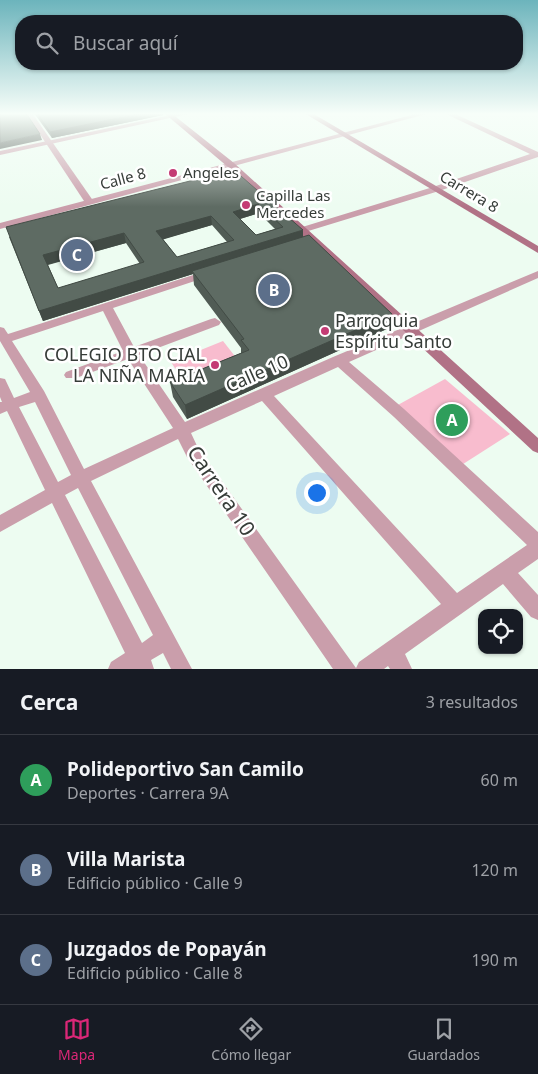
<!DOCTYPE html>
<html lang="es">
<meta charset="utf-8">
<style>
body{margin:0;font-family:"Noto Sans",sans-serif;background:#242831;color:#f1f3f6}
.controls{position:absolute;right:15px;bottom:15px;display:grid;overflow:hidden;border-radius:10px;box-shadow:0 1px 4px #0004}
.controls button{width:45px;height:45px;display:grid;place-items:center;padding:0;border:0;border-bottom:1px solid #363941;background:#171b24;color:#f1f3f6;font:25px sans-serif}
.you{position:absolute;left:316px;top:492px;width:18px;height:18px;margin:-12px;border:4px solid #fff;border-radius:50%;background:#1a73e8;box-shadow:0 0 0 8px #1a73e833}
.badge{display:grid;place-items:center;width:32px;height:32px;border-radius:50%;background:#db2777;color:#fff;font-size:16px;font-weight:700}
.pin{position:absolute;translate:-50% -50%;border:2px solid #fff;box-shadow:0 1px 5px #0006}
.list{margin:0;padding:0;list-style:none}
h2{display:flex;justify-content:space-between;align-items:center;height:65px;margin:0;padding:0 20px;font-size:21px}
h2 small{font-size:16px;font-weight:400;color:#9ea1a6}
.list li{display:grid;grid-template-columns:32px 1fr auto;gap:15px;align-items:center;box-sizing:border-box;height:90px;padding:0 20px;border-top:1px solid #363941}
.list b{display:block;font-size:19px;white-space:nowrap}
.list p{margin:0;font-size:16px;white-space:nowrap;color:#9ea1a6}
.list em{font-size:16px;font-style:normal;color:#9ea1a6}
.icon{flex:none;width:28px;height:28px;fill:none;stroke:currentColor;stroke-width:2;stroke-linecap:round;stroke-linejoin:round}
.map{position:relative;flex:none;width:538px;height:669px;overflow:hidden}
.search{position:absolute;background:#171b24;box-shadow:0 1px 4px #0004;left:15px;right:15px;top:15px;height:55px;display:flex;align-items:center;gap:12px;box-sizing:border-box;padding:0 18px;border-radius:20px;color:#9ea1a6;font-size:19px}
.sheet{height:335px;background:#171b24}
nav{display:flex;justify-content:space-around;align-items:center;box-sizing:border-box;height:70px;border-top:1px solid #363941;background:#171b24;font-size:14px;color:#9ea1a6}
nav a{display:grid;justify-items:center;gap:2px}
nav .on{color:#db2777}
.map>svg:first-child{display:block}
</style>
<div class="map">
<svg width="538" height="669" viewBox="0 0 538 669">
<rect width="100%" height="100%" fill="#edfcf1"/>
<g fill="#f8bcce">
<polygon points="223,341 241,364 187,387 171,362"/>
<polygon points="445,379 510,434 460,466 396,406"/>
</g>
<g fill="none" stroke-linecap="round" stroke-linejoin="round">
<g fill="#ca9eab" fill-rule="evenodd">
<polygon points="26,113 32,113 94,202 92,204 86,204"/>
<polygon points="444,113 453,113 538,152 538,157 439,191 305,232 299,232 299,228 433,187 530,154"/>
<path d="M209 270 213 271 214 273 213 275 113 308 134 347 211 319 215 318 221 322 219 325 139 355 185 422 333 357 538 271V278L349 362 404 409 538 532V559L518 573 538 595V620L531 617 503 584 405 654 412 669H390L388 666 384 669H333L187 457 178 439 91 481 192 669H171L163 653 151 660 154 669H108L111 662 125 653 52 503 0 532V515L45 490 7 411 0 414V402H2L0 397V378L5 379 14 398 30 392 0 341V327L4 328 8 334ZM103 311 123 351 66 372 64 375 66 378H76L128 359 173 428 84 469 44 391 12 341ZM338 367 394 417 527 545 457 593 274 396ZM262 401 441 604 359 662 356 668 198 448 191 433ZM35 402 71 475 58 482 19 407ZM78 488 153 635 142 643 65 495Z"/>
</g>
<g fill="#ca9eab" fill-rule="evenodd">
<polygon points="180,113 193,113 0,155 0,151"/>
<polygon points="419,113 430,113 0,229 0,223"/>
</g>
<g fill="#b17286" fill-rule="evenodd">
<polygon points="164,113 171,113 234,163 538,438 538,453 533,451 228,167"/>
<polygon points="304,113 312,113 538,246 538,253"/>
</g>
</g>
<g fill="#515c55" fill-rule="evenodd">
<polygon points="34,113 163,113 163,115 52,138"/>
<path d="M234 170 303 237 392 314 389 328 187 419 173 397 170 382 241 353V348L194 285 193 274 43 321 9 237ZM259 213 275 229 256 235 240 219ZM212 225 227 242 177 257 163 239ZM126 243 140 264 58 288 48 265Z"/>
</g>
<g fill="#424b45">
<polygon points="143,113 163,113 163,115 52,138 50,132"/>
<polygon points="40,134 42,140 0,149 0,143"/>
<polygon points="258,204 259,213 233,221 233,212"/>
<polygon points="211,216 212,225 158,241 156,231"/>
<polygon points="303,230 303,239 192,271 193,274 43,321 39,311"/>
<polygon points="124,233 126,243 46,265 43,255"/>
<polygon points="392,314 389,328 187,419 185,405"/>
</g>
<g fill="#5e6b63" stroke="#424b45" fill-rule="evenodd">
<polygon points="0,113 26,113 40,134 0,143"/>
<polygon points="37,113 143,113 50,132"/>
<path d="M234 170 303 230 39 311 6 227ZM258 204 283 227 256 235 233 212ZM211 216 234 240 177 257 156 231ZM124 233 144 262 58 288 43 255Z"/>
<polygon points="309,235 392,314 185,405 170,382 249,350 241,340 244,339 192,271"/>
</g>
<linearGradient id="sky" x2="0" y2="1"><stop stop-color="#6cb4bc"/><stop offset="0.55" stop-color="#f7fef9"/><stop offset="1" stop-color="#f7fef9" stop-opacity="0"/></linearGradient>
<rect width="538" height="207" fill="url(#sky)"/>
<g fill="#c43b74" stroke="#fff" stroke-width="2">
<circle cx="173" cy="173" r="5"/>
<circle cx="246" cy="205" r="5"/>
<circle cx="325" cy="331" r="5"/>
<circle cx="215" cy="365" r="5"/>
</g>
<g text-anchor="middle" stroke-width="5" stroke-linejoin="round" paint-order="stroke">
<g font-size="15" fill="#363c38" stroke="#fff" text-anchor="start">
<text x="183" y="178">Angeles</text>
<text x="256" y="201">Capilla Las<tspan x="256" dy="17">Mercedes</tspan></text>
</g>
<g font-size="15" fill="#363c38" stroke="#fff">
<text transform="translate(123 179) rotate(-15)" y="5">Calle 8</text>
<text transform="translate(469 192) rotate(31)" y="5">Carrera 8</text>
</g>
<g font-size="18" fill="#363c38" stroke="#fff" text-anchor="start">
<text x="335" y="327">Parroquia<tspan x="335" dy="21">Espíritu Santo</tspan></text>
<text x="205" y="361" text-anchor="end">COLEGIO BTO CIAL<tspan x="205" dy="21">LA NIÑA MARIA</tspan></text>
</g>
<g font-size="18" fill="#363c38" stroke="#fff">
<text transform="translate(257 374) rotate(-24)" y="6">Calle 10</text>
</g>
<g font-size="21" fill="#363c38" stroke="#fff">
<text transform="translate(221 491) rotate(56)" y="7">Carrera 10</text>
</g>
</g>
</svg>
<div class="controls">
<button><svg class="icon" aria-label="locate" viewBox="0 0 24 24"><circle cx="12" cy="12" r="6"/><path d="M12 2v4M12 18v4M2 12h4M18 12h4"/></svg></button>
</div>
<div class="you"></div>
<div class="pin badge" style="left:452px;top:420px;background:#2e9e5b">A</div>
<div class="pin badge" style="left:274px;top:290px;background:#5c6f8a">B</div>
<div class="pin badge" style="left:77px;top:255px;background:#5c6f8a">C</div>
<div class="search"><svg class="icon" aria-label="search" viewBox="0 0 24 24"><circle cx="10" cy="10" r="6"/><path d="M15 15l6 6"/></svg>Buscar aquí</div>
</div>
<section class="sheet">
<h2>Cerca<small>3 resultados</small></h2>
<ul class="list">
<li><span class="badge" style="background:#2e9e5b">A</span><div><b>Polideportivo San Camilo</b><p>Deportes · Carrera 9A</p></div><em>60 m</em></li>
<li><span class="badge" style="background:#5c6f8a">B</span><div><b>Villa Marista</b><p>Edificio público · Calle 9</p></div><em>120 m</em></li>
<li><span class="badge" style="background:#5c6f8a">C</span><div><b>Juzgados de Popayán</b><p>Edificio público · Calle 8</p></div><em>190 m</em></li>
</ul>
</section>
<nav>
<a class="on"><svg class="icon" aria-label="map" viewBox="0 0 24 24"><path d="M3 6l6-2 6 2 6-2v14l-6 2-6-2-6 2zM9 4v14M15 6v14"/></svg>Mapa</a>
<a><svg class="icon" aria-label="directions" viewBox="0 0 24 24"><path d="M12 3l9 9-9 9-9-9zM9 14v-3h6M13 9l2 2-2 2"/></svg>Cómo llegar</a>
<a><svg class="icon" aria-label="saved" viewBox="0 0 24 24"><path d="M7 4h10v16l-5-4-5 4z"/></svg>Guardados</a>
</nav>
